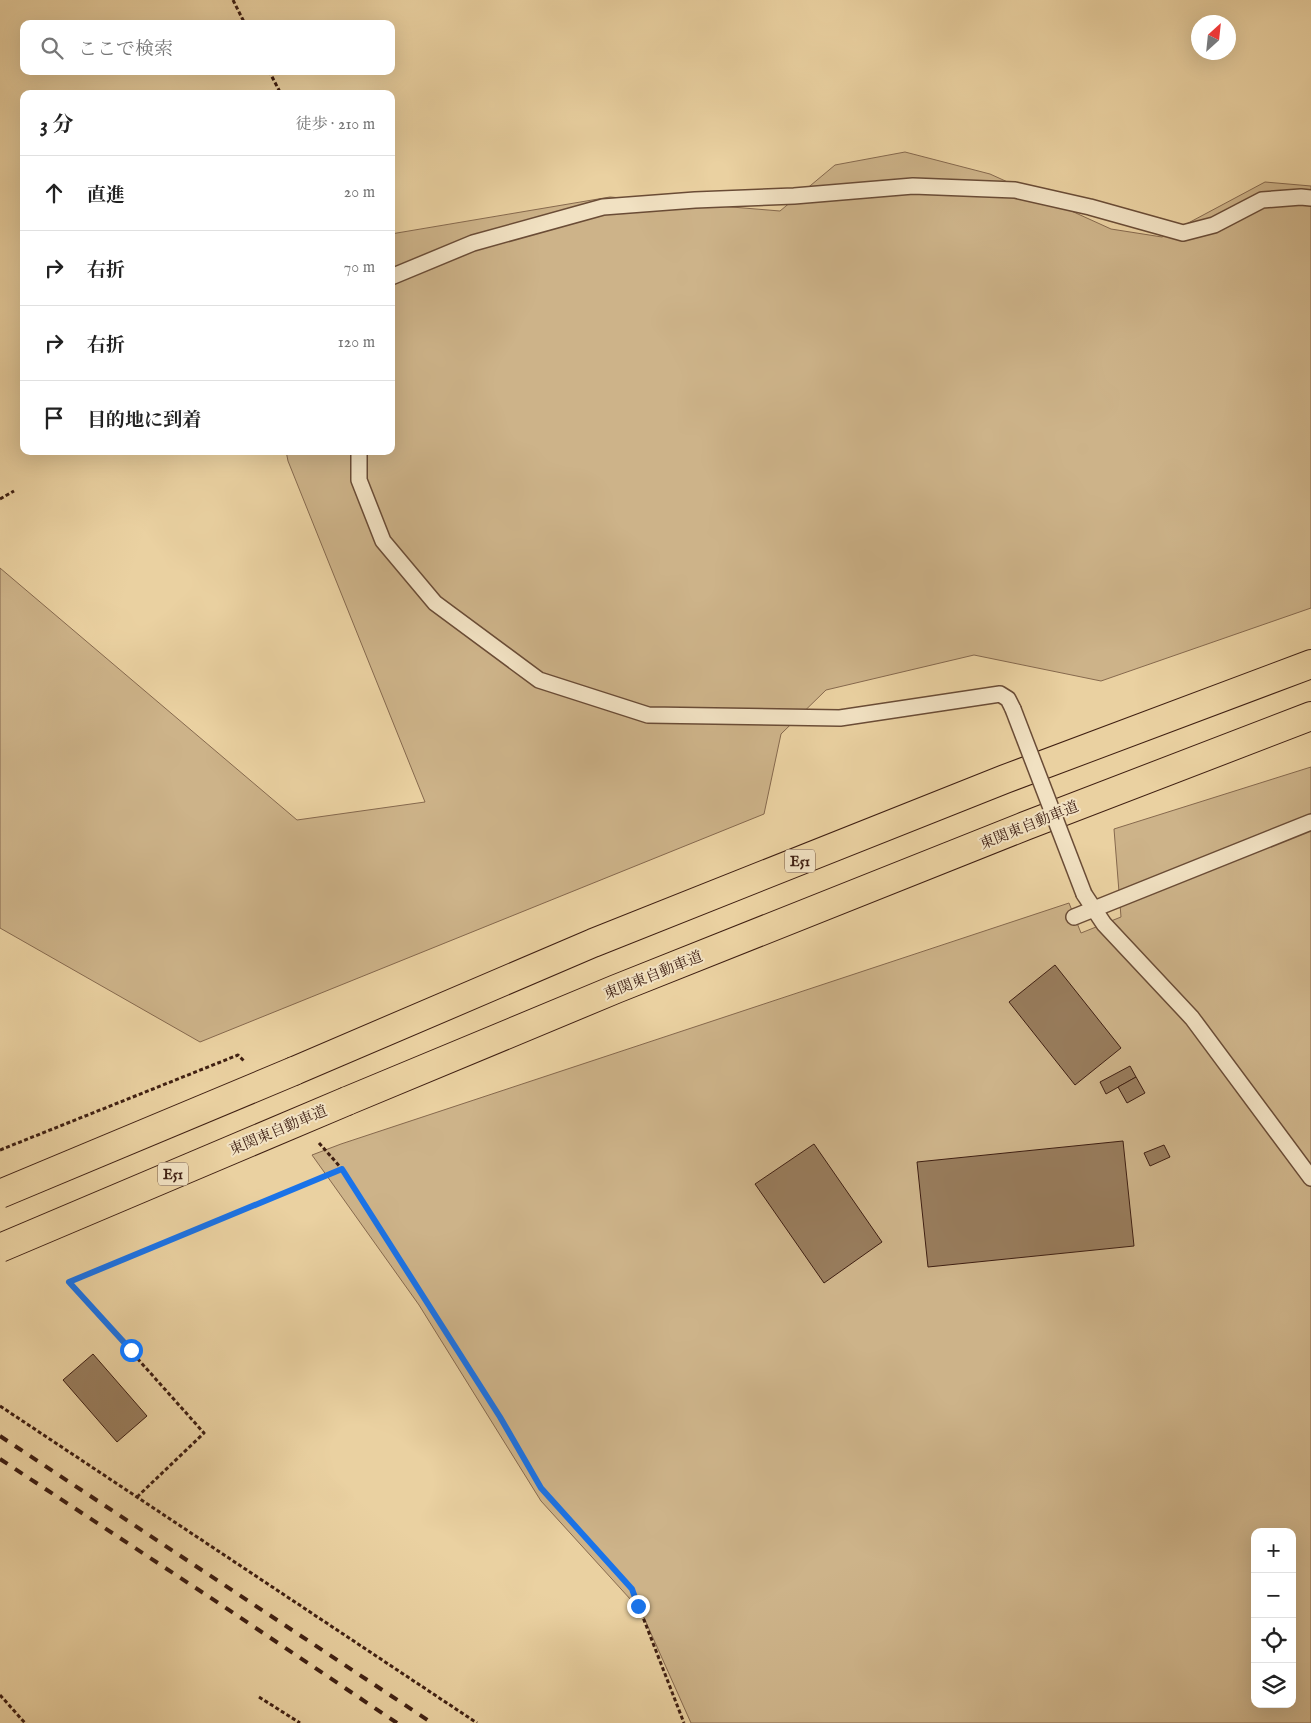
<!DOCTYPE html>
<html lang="ja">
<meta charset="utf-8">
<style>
body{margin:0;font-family:"IM FELL English","Noto Serif JP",serif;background:#f6f6f6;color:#222}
.controls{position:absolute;right:15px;bottom:15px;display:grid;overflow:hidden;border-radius:10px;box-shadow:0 5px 20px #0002}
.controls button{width:45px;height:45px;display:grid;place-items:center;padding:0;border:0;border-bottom:1px solid #e0e0e0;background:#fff;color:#222;font:25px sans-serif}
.compass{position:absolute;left:1191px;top:15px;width:45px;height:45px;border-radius:50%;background:#fff;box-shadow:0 5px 20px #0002;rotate:27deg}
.stop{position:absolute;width:15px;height:15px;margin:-11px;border:4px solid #1a73e8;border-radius:50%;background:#fff}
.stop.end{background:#1a73e8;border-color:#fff;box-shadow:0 1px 5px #0008}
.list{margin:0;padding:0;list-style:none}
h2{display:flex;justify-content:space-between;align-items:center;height:65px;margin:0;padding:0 20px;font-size:21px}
h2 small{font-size:16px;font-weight:400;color:#767676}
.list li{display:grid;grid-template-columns:32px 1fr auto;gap:15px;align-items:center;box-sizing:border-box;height:75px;padding:0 20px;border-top:1px solid #e0e0e0}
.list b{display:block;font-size:19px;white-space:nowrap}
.list em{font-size:16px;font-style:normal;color:#767676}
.icon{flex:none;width:28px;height:28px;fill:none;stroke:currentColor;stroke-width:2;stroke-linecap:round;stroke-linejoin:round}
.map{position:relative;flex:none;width:1311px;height:1723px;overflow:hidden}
.search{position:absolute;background:#fff;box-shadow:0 5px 20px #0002;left:20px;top:20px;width:375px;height:55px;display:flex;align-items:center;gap:12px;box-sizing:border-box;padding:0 18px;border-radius:10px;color:#767676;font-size:19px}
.panel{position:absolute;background:#fff;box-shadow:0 5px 20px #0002;left:20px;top:90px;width:375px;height:365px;border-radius:10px}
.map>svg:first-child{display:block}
</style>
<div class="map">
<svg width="1311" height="1723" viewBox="0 0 1311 1723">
<rect width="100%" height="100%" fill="#ead1a1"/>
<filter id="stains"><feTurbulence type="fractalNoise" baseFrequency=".004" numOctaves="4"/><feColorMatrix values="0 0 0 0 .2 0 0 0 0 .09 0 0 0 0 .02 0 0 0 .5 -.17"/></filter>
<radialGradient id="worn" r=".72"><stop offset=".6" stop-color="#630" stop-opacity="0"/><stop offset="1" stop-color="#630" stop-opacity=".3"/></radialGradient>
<g fill="#cdb389" stroke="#86694e" fill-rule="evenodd">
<polygon points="905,152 990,174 1111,229 1162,237 1265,182 1311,186 1311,608 1101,681 974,655 826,690 781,734 764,814 200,1042 0,928 0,568 297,820 425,802 288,461 286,451 391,451 391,234 610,197 780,211 835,165"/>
<path d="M1311 767V1723H691L641 1611 541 1501 419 1305 312 1155 341 1144 1069 903 1081 933 1121 917 1114 829ZM1255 1532H1292V1704H1255Z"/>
</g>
<g fill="#987c5c" stroke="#3f1f12">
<polygon points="1055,965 1121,1048 1075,1085 1009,1002"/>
<polygon points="1130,1066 1136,1077 1106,1094 1100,1082"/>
<polygon points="1136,1077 1145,1093 1127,1103 1118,1087"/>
<polygon points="1123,1141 1134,1246 928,1267 917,1162"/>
<polygon points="814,1144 882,1242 824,1283 755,1184"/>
<polygon points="1164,1145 1170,1157 1150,1166 1144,1153"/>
<polygon points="93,1354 147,1416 117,1442 63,1380"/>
</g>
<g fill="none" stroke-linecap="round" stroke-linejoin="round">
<defs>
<g id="lane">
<polyline points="391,277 473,243 603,207 695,200 794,196 913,186 1015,190 1090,207 1183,233 1214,225 1262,200 1301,197 1311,198"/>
<polyline points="359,451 359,480 383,541 435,603 539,680 648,715 840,718 1000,694 1008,699 1013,709"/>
<polyline points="1084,894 1104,924 1192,1018 1311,1178"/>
<polyline points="1074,917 1311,822"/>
</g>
<g id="highway">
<polyline points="294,1071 593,943 1005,779 1311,664"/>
<polyline points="347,1101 616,989 1025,826 1311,716"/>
</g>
</defs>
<use href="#lane" stroke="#6a4c36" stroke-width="18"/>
<use href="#highway" stroke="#3f1f12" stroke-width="30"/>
<g stroke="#3f1f12" stroke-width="3" stroke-dasharray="4 2.5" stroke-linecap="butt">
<polyline points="233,0 245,24"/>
<polyline points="269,71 281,94"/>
<polyline points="0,499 14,491"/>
<polyline points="319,1143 342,1169 500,1417 541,1487 632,1589 684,1723"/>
<polyline points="0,1150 238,1055 244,1061"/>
<polyline points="0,1406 477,1723"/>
<polyline points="137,1497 204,1433 69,1282 342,1169"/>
<polyline points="0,1695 25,1723"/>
<polyline points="259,1697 300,1723"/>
</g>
<use href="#lane" stroke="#f1e1c2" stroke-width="15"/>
<use href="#highway" stroke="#ead1a1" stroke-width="28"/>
<g stroke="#3f1f12" stroke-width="4" stroke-dasharray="9 9" stroke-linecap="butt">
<polyline points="0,1436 432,1723"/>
<polyline points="0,1459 220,1604 397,1723"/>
</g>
<defs>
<polyline id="lane-bridge" points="1013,709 1084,894"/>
<g id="highway-bridge">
<polyline points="0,1194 294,1071"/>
<polyline points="0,1248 347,1101"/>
</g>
</defs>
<use href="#lane-bridge" stroke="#6a4c36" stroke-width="18" stroke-linecap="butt"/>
<use href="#highway-bridge" stroke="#3f1f12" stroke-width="30" stroke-linecap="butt"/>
<use href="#lane-bridge" stroke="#f1e1c2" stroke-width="15"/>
<use href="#highway-bridge" stroke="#ead1a1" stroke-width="28"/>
</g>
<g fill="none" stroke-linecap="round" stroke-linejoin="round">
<polyline stroke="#1a73e8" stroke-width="6" points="131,1350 69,1282 342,1169 500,1417 541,1488 632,1589 638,1606"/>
</g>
<g text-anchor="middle" stroke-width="4" stroke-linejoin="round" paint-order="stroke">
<g fill="#f1e1c2" stroke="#745947" stroke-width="1">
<rect x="785" y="849.5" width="30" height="23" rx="4"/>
<rect x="158" y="1162.5" width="30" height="23" rx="4"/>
</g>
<g font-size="14" font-weight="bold" fill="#3f1f12">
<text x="800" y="866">E51</text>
<text x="173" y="1179">E51</text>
</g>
<g font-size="15" fill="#3f1f12" stroke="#f1e1c2">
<text transform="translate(1029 825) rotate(-22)" y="5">東関東自動車道</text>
<text transform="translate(653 975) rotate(-22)" y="5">東関東自動車道</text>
<text transform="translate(278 1130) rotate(-23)" y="5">東関東自動車道</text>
</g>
</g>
<rect width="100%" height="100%" filter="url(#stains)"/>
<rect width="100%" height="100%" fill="url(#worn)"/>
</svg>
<div class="controls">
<button>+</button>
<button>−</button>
<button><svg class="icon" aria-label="locate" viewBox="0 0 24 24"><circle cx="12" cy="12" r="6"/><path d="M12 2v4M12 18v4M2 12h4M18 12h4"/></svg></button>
<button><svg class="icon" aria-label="layers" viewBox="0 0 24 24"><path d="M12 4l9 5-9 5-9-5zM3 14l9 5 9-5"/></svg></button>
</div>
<svg class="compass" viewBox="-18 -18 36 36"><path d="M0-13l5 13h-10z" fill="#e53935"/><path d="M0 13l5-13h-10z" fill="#767676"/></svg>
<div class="stop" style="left:131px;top:1350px"></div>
<div class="stop end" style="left:638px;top:1606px"></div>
<div class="search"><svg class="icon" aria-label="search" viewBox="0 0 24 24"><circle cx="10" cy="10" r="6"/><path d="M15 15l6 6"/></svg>ここで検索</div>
<section class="panel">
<h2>3 分<small>徒歩 · 210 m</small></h2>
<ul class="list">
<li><svg class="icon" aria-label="ahead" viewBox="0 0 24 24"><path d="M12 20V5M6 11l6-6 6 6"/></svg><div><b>直進</b></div><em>20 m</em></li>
<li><svg class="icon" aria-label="right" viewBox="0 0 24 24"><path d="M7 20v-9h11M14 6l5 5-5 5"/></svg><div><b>右折</b></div><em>70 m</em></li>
<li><svg class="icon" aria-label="right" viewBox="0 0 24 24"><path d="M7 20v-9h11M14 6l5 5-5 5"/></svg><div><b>右折</b></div><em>120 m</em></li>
<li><svg class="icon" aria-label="arrive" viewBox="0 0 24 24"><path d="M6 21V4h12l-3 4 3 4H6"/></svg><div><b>目的地に到着</b></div></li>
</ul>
</section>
</div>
